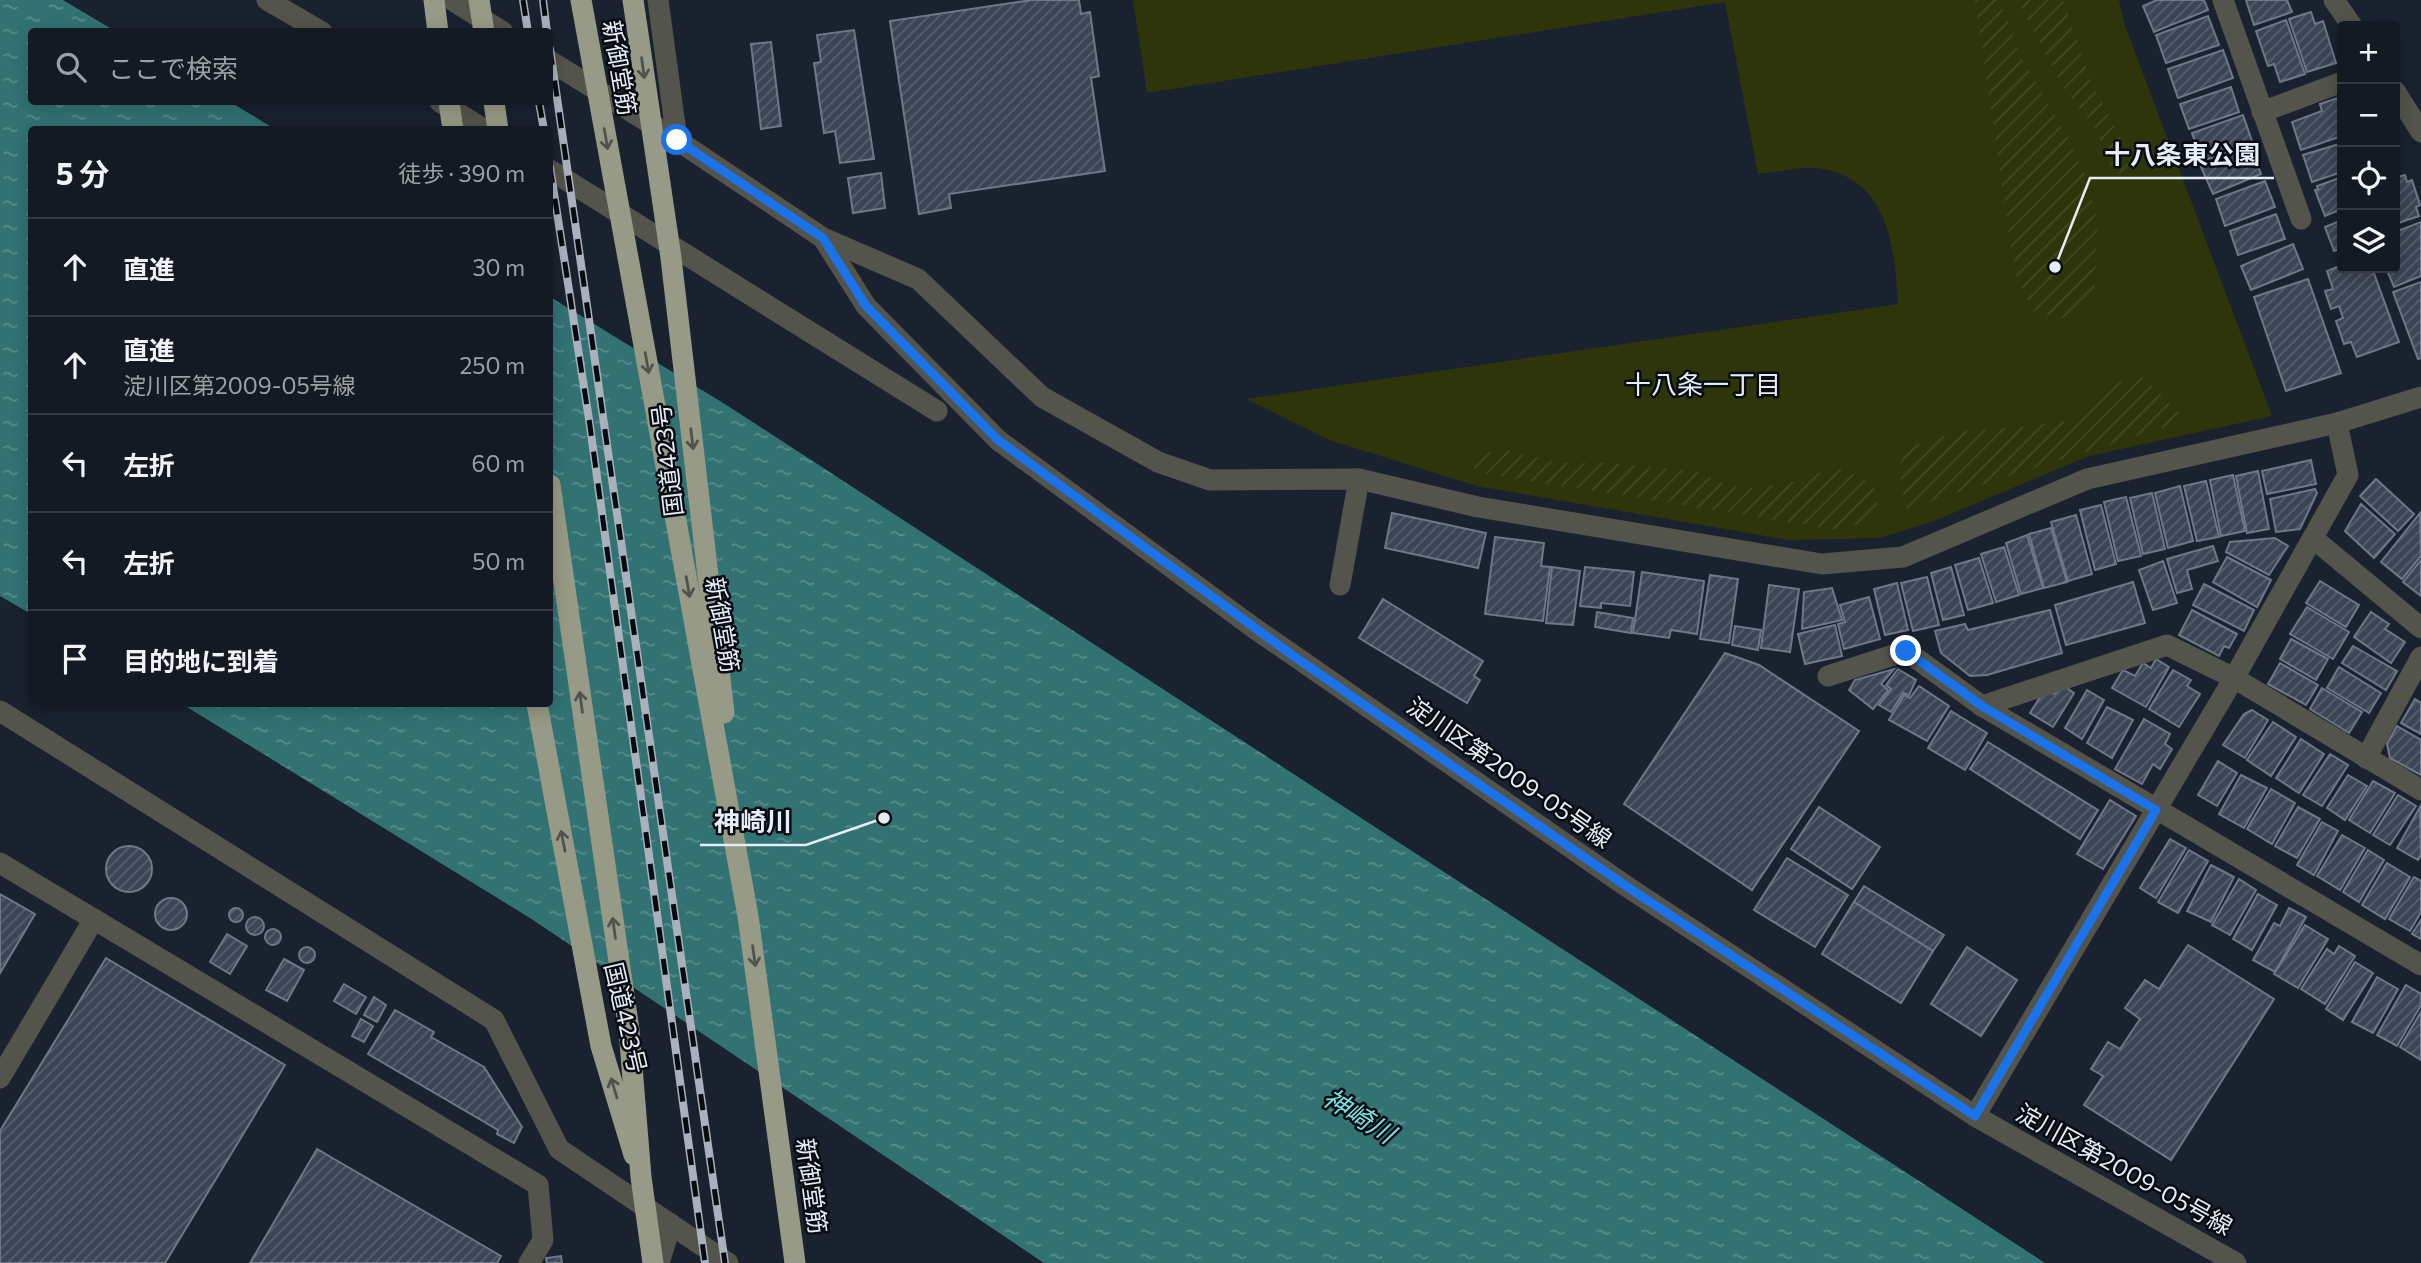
<!DOCTYPE html>
<html lang="ja">
<meta charset="utf-8">
<style>
body{margin:0;font-family:Commissioner,"Noto Sans JP",sans-serif;background:#1d232c;color:#f1f3f6}
.controls{position:absolute;right:21px;top:21px;display:grid;overflow:hidden;border-radius:7px;box-shadow:0 4px 18px #0003}
.controls button{width:63px;height:63px;display:grid;place-items:center;padding:0;border:0;border-bottom:2px solid #333841;background:#141a24;color:#f1f3f6;font:35px sans-serif}
.stop{position:absolute;width:21px;height:21px;margin:-16px;border:5px solid #1a73e8;border-radius:50%;background:#fff}
.stop.end{background:#1a73e8;border-color:#fff;box-shadow:0 2px 7px #0008}
.list{margin:0;padding:0;list-style:none}
h2{display:flex;justify-content:space-between;align-items:center;height:91px;margin:0;padding:0 28px;font-size:30px}
h2 small{font-size:23px;font-weight:400;color:#9da1a6}
.list li{display:grid;grid-template-columns:46px 1fr auto;gap:21px;align-items:center;box-sizing:border-box;height:98px;padding:0 28px;border-top:2px solid #333841}
.list b{display:block;font-size:26px;white-space:nowrap}
.list p{margin:0;font-size:23px;white-space:nowrap;color:#9da1a6}
.list em{font-size:23px;font-style:normal;color:#9da1a6}
.icon{flex:none;width:38px;height:38px;fill:none;stroke:currentColor;stroke-width:2;stroke-linecap:round;stroke-linejoin:round}
.map{position:relative;flex:none;width:2421px;height:1263px;overflow:hidden}
.search{position:absolute;background:#141a24;box-shadow:0 4px 18px #0003;left:28px;top:28px;width:525px;height:77px;display:flex;align-items:center;gap:18px;box-sizing:border-box;padding:0 24px;border-radius:7px;color:#9da1a6;font-size:26px}
.panel{position:absolute;background:#141a24;box-shadow:0 4px 18px #0003;left:28px;top:126px;width:525px;height:581px;border-radius:7px}
.map>svg:first-child{display:block}
</style>
<div class="map">
<svg width="2421" height="1263" viewBox="0 0 2421 1263">
<defs>
<pattern id="garden-furrows" width="10" height="10" patternUnits="userSpaceOnUse" patternTransform="scale(1.75)"><rect width="10" height="10" fill="#2e350b"/><path d="M-1 1l2-2M0 10L10 0M9 11l2-2" fill="none" stroke="#424923"/></pattern>
<pattern id="water-ripples" width="26" height="14" patternUnits="userSpaceOnUse" patternTransform="scale(1.75)"><rect width="26" height="14" fill="#327273"/><path d="M2 4q2-2 4 0t4 0M15 11q2-2 4 0t4 0" fill="none" stroke="#5a8d8f"/></pattern>
<pattern id="building-hatch" width="6" height="6" patternUnits="userSpaceOnUse" patternTransform="scale(1.75)"><rect width="6" height="6" fill="#3c4555"/><path d="M-1 1l2-2M0 6l6-6M5 7l2-2" fill="none" stroke="#58606e"/></pattern>
</defs>
<rect width="100%" height="100%" fill="#1a2230"/>
<path fill="#2e350b" d="M1133 0H2119L2124 23 2272 416 2089 456 1934 521 1879 538 1788 540 1477 486 1329 440 1246 399 1898 304C1895 249 1889 181 1823 169 1806 165 1777 172 1758 174L1725 2 1147 93Z"/>
<g fill="url(#garden-furrows)">
<polygon points="1975,0 1998,0 2007,18 2020,55 2067,136 2085,174 2098,223 2094,293 2082,308 2060,319 2032,310 2015,274"/>
<polygon points="2017,0 2063,0 2092,84 2123,142 2132,165 2126,176 2111,170 2096,129 2064,89"/>
<polygon points="2142,376 2187,420 1906,509 1899,472 1903,449 1963,430 2015,428 2070,420 2107,385"/>
<polygon points="1501,449 1560,463 1606,463 1696,471 1731,486 1757,488 1794,482 1835,467 1861,477 1877,491 1877,518 1838,530 1476,472 1469,458"/>
</g>
<g fill="url(#water-ripples)">
<polygon points="0,0 63,0 115,31 32,32 32,102 230,102 275,129 32,130 31,614 0,596"/>
<polygon points="550,297 728,406 2045,1263 1044,1263 530,918 182,704 550,704"/>
</g>
<g fill="url(#building-hatch)" stroke="#6e7888" stroke-width="2">
<polygon points="1032,0 1079,0 1081,14 1090,12 1099,76 1091,78 1105,171 949,194 951,208 919,214 890,21"/>
<polygon points="2157,0 2204,0 2208,10 2154,32 2143,6"/>
<polygon points="2246,0 2287,0 2292,12 2254,25"/>
<polygon points="2311,12 2315,24 2323,21 2336,63 2307,72 2289,19"/>
<polygon points="2208,16 2219,45 2166,63 2156,35"/>
<polygon points="2286,20 2305,74 2280,82 2274,64 2268,66 2256,31"/>
<polygon points="854,30 874,159 840,163 835,131 824,133 814,63 821,62 817,35"/>
<polygon points="771,42 781,126 761,129 751,44"/>
<polygon points="2223,50 2233,78 2178,98 2168,69"/>
<polygon points="2231,87 2239,112 2189,129 2180,104"/>
<polygon points="2341,97 2342,136 2301,150 2292,122 2322,111 2320,104"/>
<polygon points="2243,115 2253,144 2202,161 2192,133"/>
<polygon points="2342,143 2342,172 2312,182 2303,155"/>
<polygon points="2250,147 2261,174 2213,194 2201,167"/>
<polygon points="2395,166 2398,177 2405,175 2407,182 2412,180 2420,205 2416,207 2419,216 2395,224"/>
<polygon points="881,173 885,208 853,213 848,178"/>
<polygon points="2342,177 2342,209 2325,216 2315,190 2318,189 2317,186"/>
<polygon points="2265,181 2275,207 2225,226 2216,199"/>
<polygon points="2276,214 2285,239 2238,255 2230,231"/>
<polygon points="2342,220 2342,248 2334,251 2325,227"/>
<polygon points="2421,222 2421,276 2394,287 2386,268 2395,268 2395,232"/>
<polygon points="2293,244 2303,269 2251,290 2241,266"/>
<polygon points="2342,265 2342,268 2372,268 2399,342 2357,357 2351,342 2344,344 2336,321 2343,318 2339,306 2331,309 2325,291 2333,289 2327,271"/>
<polygon points="2308,279 2341,373 2286,391 2254,297"/>
<polygon points="2421,282 2421,358 2418,359 2393,292"/>
<polygon points="2311,460 2316,484 2267,494 2262,471"/>
<polygon points="2258,471 2269,529 2247,533 2236,476"/>
<polygon points="2233,475 2245,531 2221,536 2210,480"/>
<polygon points="2376,479 2414,514 2398,531 2360,496"/>
<polygon points="2206,481 2219,537 2197,541 2184,486"/>
<polygon points="2180,486 2193,541 2168,548 2155,493"/>
<polygon points="2315,489 2317,493 2300,529 2276,532 2270,499"/>
<polygon points="2152,493 2165,549 2143,554 2130,498"/>
<polygon points="2126,497 2141,556 2118,561 2104,502"/>
<polygon points="2361,504 2395,534 2374,558 2345,531"/>
<polygon points="2101,505 2116,564 2095,570 2080,510"/>
<polygon points="1392,513 1486,533 1478,568 1385,548"/>
<polygon points="2420,513 2421,556 2402,579 2381,562"/>
<polygon points="2076,515 2092,574 2068,581 2051,522"/>
<polygon points="2051,528 2067,582 2044,588 2029,534"/>
<polygon points="2027,535 2043,588 2021,594 2006,543"/>
<polygon points="1495,537 1544,543 1541,566 1550,567 1543,621 1485,614"/>
<polygon points="2275,538 2288,546 2269,575 2226,552 2230,542"/>
<polygon points="2213,546 2218,561 2187,570 2192,589 2177,593 2167,559"/>
<polygon points="2004,547 2019,595 1996,602 1981,554"/>
<polygon points="2227,557 2271,580 2257,607 2213,582"/>
<polygon points="1979,558 1993,603 1968,610 1955,565"/>
<polygon points="2421,560 2421,596 2403,582"/>
<polygon points="2163,561 2177,603 2153,610 2139,570"/>
<polygon points="1552,567 1580,571 1573,625 1546,623"/>
<polygon points="1585,567 1634,572 1630,606 1601,603 1601,608 1580,606"/>
<polygon points="1951,567 1964,615 1943,620 1931,573"/>
<polygon points="1642,572 1704,581 1697,634 1671,630 1669,638 1633,633"/>
<polygon points="1710,575 1738,579 1729,643 1700,639"/>
<polygon points="1927,577 1939,625 1913,631 1901,583"/>
<polygon points="2320,581 2359,605 2346,627 2306,603"/>
<polygon points="2133,582 2145,623 2066,645 2055,605"/>
<polygon points="1897,583 1908,630 1885,635 1874,589"/>
<polygon points="2204,584 2254,610 2244,631 2193,605"/>
<polygon points="1769,585 1799,589 1790,652 1761,648"/>
<polygon points="1832,588 1842,620 1802,629 1804,592"/>
<polygon points="1869,597 1880,639 1844,649 1838,624 1845,622 1840,605"/>
<polygon points="1383,599 1483,661 1474,676 1480,680 1467,703 1359,638"/>
<polygon points="2307,607 2349,632 2333,659 2290,634"/>
<polygon points="2050,610 2062,653 1987,675 1970,676 1941,653 1935,631 1965,624 1968,630"/>
<polygon points="2192,610 2237,634 2229,648 2224,646 2219,656 2179,635"/>
<polygon points="1597,612 1633,618 1631,633 1595,627"/>
<polygon points="2371,612 2389,624 2385,629 2405,642 2391,663 2354,637"/>
<polygon points="1835,625 1842,656 1805,664 1798,634"/>
<polygon points="1735,626 1761,630 1758,650 1732,645"/>
<polygon points="2291,639 2328,659 2316,680 2280,659"/>
<polygon points="2353,646 2397,671 2386,690 2342,663"/>
<polygon points="1725,653 1759,665 1859,731 1752,890 1624,804"/>
<polygon points="2156,659 2169,667 2146,707 2112,688 2123,670 2135,676 2143,663 2151,668"/>
<polygon points="2280,663 2318,685 2306,705 2268,684"/>
<polygon points="2339,667 2381,693 2369,713 2327,688"/>
<polygon points="1894,669 1881,684 1888,690 1873,709 1849,690 1855,680"/>
<polygon points="1898,669 1916,680 1909,695 1903,693 1891,712 1879,705 1891,689 1886,685"/>
<polygon points="2173,670 2191,680 2187,686 2200,694 2179,727 2149,709"/>
<polygon points="1919,686 1949,706 1927,741 1889,720 1904,695 1910,698"/>
<polygon points="2064,686 2074,693 2053,727 2030,713 2045,689 2054,694"/>
<polygon points="2322,688 2362,712 2349,733 2310,709"/>
<polygon points="2087,690 2104,700 2082,739 2065,728"/>
<polygon points="2415,699 2421,703 2421,734 2401,723"/>
<polygon points="2107,707 2133,720 2112,758 2087,743"/>
<polygon points="2252,710 2268,720 2245,758 2223,745 2244,714"/>
<polygon points="1951,711 1987,733 1965,770 1928,748"/>
<polygon points="2144,719 2170,734 2165,744 2172,749 2160,769 2153,764 2142,784 2115,769"/>
<polygon points="2273,722 2296,737 2271,776 2247,760"/>
<polygon points="2397,726 2421,740 2421,775 2390,758 2387,744"/>
<polygon points="2301,739 2324,754 2299,793 2276,778"/>
<polygon points="1988,742 2098,810 2080,839 1970,769"/>
<polygon points="2330,754 2348,765 2322,806 2303,795"/>
<polygon points="2218,761 2237,773 2217,806 2198,795"/>
<polygon points="2241,775 2267,788 2244,828 2219,814"/>
<polygon points="2348,775 2367,786 2345,820 2327,808"/>
<polygon points="2373,781 2395,793 2370,833 2349,820"/>
<polygon points="2271,789 2295,803 2272,844 2247,829"/>
<polygon points="2398,795 2416,806 2390,845 2373,835"/>
<polygon points="2110,800 2136,816 2103,869 2077,854"/>
<polygon points="1819,807 1880,847 1852,889 1791,849"/>
<polygon points="2298,807 2320,819 2297,858 2275,846"/>
<polygon points="2420,807 2421,855 2418,860 2397,848"/>
<polygon points="2322,822 2338,831 2314,875 2297,865"/>
<polygon points="2342,835 2365,848 2340,890 2317,876"/>
<polygon points="2170,839 2186,848 2156,898 2140,888"/>
<circle cx="129" cy="869" r="23"/>
<polygon points="2189,850 2208,861 2178,913 2158,902"/>
<polygon points="2368,850 2384,860 2359,902 2343,892"/>
<polygon points="1787,858 1848,895 1815,947 1754,910"/>
<polygon points="2387,863 2410,877 2385,919 2362,905"/>
<polygon points="2211,865 2234,877 2211,922 2187,911"/>
<polygon points="2414,877 2421,881 2421,912 2410,931 2389,919"/>
<polygon points="2239,879 2256,890 2230,935 2212,925"/>
<polygon points="1864,886 1944,935 1933,951 1854,902"/>
<polygon points="0,894 35,914 0,973"/>
<polygon points="2258,894 2277,905 2252,950 2233,939"/>
<circle cx="171" cy="914" r="16"/>
<polygon points="1854,902 1933,951 1901,1003 1822,954"/>
<circle cx="236" cy="915" r="7"/>
<polygon points="2289,908 2306,917 2275,972 2253,960 2274,923 2280,926"/>
<circle cx="255" cy="926" r="9"/>
<polygon points="2421,920 2421,939 2412,934"/>
<polygon points="2305,925 2328,939 2298,988 2274,974"/>
<circle cx="273" cy="937" r="8"/>
<polygon points="227,934 247,946 230,974 210,962"/>
<polygon points="2188,945 2274,999 2171,1160 2084,1105 2103,1076 2091,1069 2108,1042 2120,1049 2140,1019 2125,1008 2145,980 2159,989"/>
<polygon points="2339,946 2355,956 2325,1004 2301,989 2327,949 2334,954"/>
<circle cx="307" cy="955" r="8"/>
<polygon points="1967,947 2017,980 1981,1036 1931,1004"/>
<polygon points="106,958 285,1065 165,1263 0,1263 0,1131"/>
<polygon points="284,959 304,970 287,1001 266,990"/>
<polygon points="2355,962 2373,973 2343,1020 2326,1009"/>
<polygon points="2377,977 2398,989 2373,1033 2352,1022"/>
<polygon points="344,984 366,997 356,1014 334,1001"/>
<polygon points="2406,985 2421,994 2421,1005 2397,1046 2377,1035"/>
<polygon points="374,997 386,1005 377,1022 364,1015"/>
<polygon points="395,1010 434,1032 431,1037 484,1067 522,1127 514,1143 497,1134 498,1130 368,1054"/>
<polygon points="2421,1012 2421,1060 2400,1047"/>
<polygon points="361,1019 373,1026 364,1042 352,1036"/>
<polygon points="317,1149 501,1256 497,1263 250,1263"/>
<polygon points="561,1256 562,1263 547,1263 546,1258"/>
</g>
<g fill="none" stroke-linecap="round" stroke-linejoin="round">
<g stroke="#53544c" stroke-width="21">
<polyline points="267,0 322,32"/>
<polyline points="452,0 503,32"/>
<polyline points="658,0 677,140"/>
<polyline points="2223,0 2301,219"/>
<polyline points="2334,0 2352,26"/>
<polyline points="550,61 677,140 823,238 918,279 1042,397 1158,462 1210,480 1359,479 1478,507 1822,564 1903,557 2087,479 2337,423 2421,397"/>
<polyline points="2395,91 2421,132"/>
<polyline points="440,102 485,130"/>
<polyline points="2262,112 2342,82"/>
<polyline points="550,170 937,411"/>
<polyline points="823,238 866,306 998,440 1254,628 1626,886 1975,1116 2236,1263"/>
<polyline points="2314,539 2421,628"/>
<polyline points="1340,585 1359,479"/>
<polyline points="1828,676 1906,651 1982,706 2421,965"/>
<polyline points="1982,706 2167,645 2234,678 2421,790"/>
<polyline points="0,711 494,1020 559,1149 728,1263"/>
<polyline points="2366,758 2421,657"/>
<polyline points="0,863 538,1185 543,1240 529,1263"/>
<polyline points="0,1078 94,919"/>
<polyline points="1975,1116 2234,678 2348,475 2337,423"/>
<polyline points="659,1263 671,1224"/>
</g>
<g stroke="#969a86" stroke-width="21">
<polyline points="434,0 438,32"/>
<polyline points="494,102 498,130"/>
<polyline points="537,704 601,1046 634,1155"/>
</g>
<defs>
<g id="rail">
<polyline points="523,0 528,32"/>
<polyline points="543,0 547,32"/>
<polyline points="550,49 725,1263"/>
<polyline points="539,102 544,130"/>
<polyline points="550,167 590,426 705,1263"/>
</g>
</defs>
<use href="#rail" stroke="#abb1bc" stroke-width="8"/>
<use href="#rail" stroke="#080c12" stroke-width="5" stroke-dasharray="16" stroke-linecap="butt"/>
<g stroke="#969a86" stroke-width="21">
<polyline points="479,0 484,32"/>
<polyline points="581,0 748,916 795,1263"/>
<polyline points="633,0 671,258 724,713"/>
<polyline points="449,102 453,130"/>
<polyline points="550,485 629,1030 641,1177 653,1263"/>
</g>
</g>
<defs><path id="oneway-shaft" d="M-6 0H5M1.5-3L5.5 0L1.5 3" fill="none" stroke-width="1.6" stroke-linecap="round" stroke-linejoin="round" transform="scale(1.75)"/></defs>
<g stroke="#4f534c">
<use href="#oneway-shaft" transform="translate(643 68) rotate(82)"/>
<use href="#oneway-shaft" transform="translate(606 139) rotate(80)"/>
<use href="#oneway-shaft" transform="translate(647 363) rotate(80)"/>
<use href="#oneway-shaft" transform="translate(692 439) rotate(83)"/>
<use href="#oneway-shaft" transform="translate(688 587) rotate(80)"/>
<use href="#oneway-shaft" transform="translate(581 702) rotate(-98)"/>
<use href="#oneway-shaft" transform="translate(563 841) rotate(-101)"/>
<use href="#oneway-shaft" transform="translate(614 928) rotate(-98)"/>
<use href="#oneway-shaft" transform="translate(754 956) rotate(82)"/>
<use href="#oneway-shaft" transform="translate(614 1088) rotate(-107)"/>
</g>
<g fill="none" stroke-linecap="round" stroke-linejoin="round">
<polyline stroke="#1a73e8" stroke-width="9" points="677,140 823,238 866,306 998,440 1292,655 1626,886 1975,1116 2156,810 1982,706 1906,651"/>
</g>
<g text-anchor="middle" stroke-width="5" stroke-linejoin="round" paint-order="stroke">
<g font-size="24" fill="#e7edf7" stroke="#080c12">
<text transform="translate(619 68) rotate(80)" y="8">新御堂筋</text>
<text transform="translate(668 460) rotate(-97)" y="8">国道423号</text>
<text transform="translate(722 625) rotate(80)" y="8">新御堂筋</text>
<text transform="translate(1509 773) rotate(35)" y="8">淀川区第2009-05号線</text>
<text transform="translate(625 1018) rotate(77)" y="8">国道423号</text>
<text transform="translate(2124 1170) rotate(29)" y="8">淀川区第2009-05号線</text>
<text transform="translate(811 1186) rotate(82)" y="8">新御堂筋</text>
</g>
<g font-size="26" fill="#e7edf7" stroke="#080c12">
<text x="1703" y="394">十八条一丁目</text>
</g>
<g font-size="26" font-style="italic" fill="#7be0e1" stroke="#080c12">
<text transform="translate(1359 1116) rotate(32)" y="9">神崎川</text>
</g>
</g>
<path fill="none" stroke="#e7edf7" stroke-width="2.5" d="M2055 267L2090 178H2274M884 818L806 845H700"/>
<g fill="#e7edf7" stroke="#080c12" stroke-width="2.5">
<circle cx="2055" cy="267" r="7"/>
<circle cx="884" cy="818" r="7"/>
</g>
<g font-size="26" text-anchor="middle" font-weight="bold" fill="#e7edf7" stroke="#080c12" stroke-width="5" stroke-linejoin="round" paint-order="stroke">
<text x="2182" y="164">十八条東公園</text>
<text x="753" y="831">神崎川</text>
</g>
</svg>
<div class="controls">
<button>+</button>
<button>−</button>
<button><svg class="icon" aria-label="locate" viewBox="0 0 24 24"><circle cx="12" cy="12" r="6"/><path d="M12 2v4M12 18v4M2 12h4M18 12h4"/></svg></button>
<button><svg class="icon" aria-label="layers" viewBox="0 0 24 24"><path d="M12 4l9 5-9 5-9-5zM3 14l9 5 9-5"/></svg></button>
</div>
<div class="stop" style="left:677px;top:140px"></div>
<div class="stop end" style="left:1906px;top:651px"></div>
<div class="search"><svg class="icon" aria-label="search" viewBox="0 0 24 24"><circle cx="10" cy="10" r="6"/><path d="M15 15l6 6"/></svg>ここで検索</div>
<section class="panel">
<h2>5 分<small>徒歩 · 390 m</small></h2>
<ul class="list">
<li><svg class="icon" aria-label="ahead" viewBox="0 0 24 24"><path d="M12 20V5M6 11l6-6 6 6"/></svg><div><b>直進</b></div><em>30 m</em></li>
<li><svg class="icon" aria-label="ahead" viewBox="0 0 24 24"><path d="M12 20V5M6 11l6-6 6 6"/></svg><div><b>直進</b><p>淀川区第2009-05号線</p></div><em>250 m</em></li>
<li><svg class="icon" aria-label="left" viewBox="0 0 24 24"><path d="M17 20v-9H6M10 6l-5 5 5 5"/></svg><div><b>左折</b></div><em>60 m</em></li>
<li><svg class="icon" aria-label="left" viewBox="0 0 24 24"><path d="M17 20v-9H6M10 6l-5 5 5 5"/></svg><div><b>左折</b></div><em>50 m</em></li>
<li><svg class="icon" aria-label="arrive" viewBox="0 0 24 24"><path d="M6 21V4h12l-3 4 3 4H6"/></svg><div><b>目的地に到着</b></div></li>
</ul>
</section>
</div>
